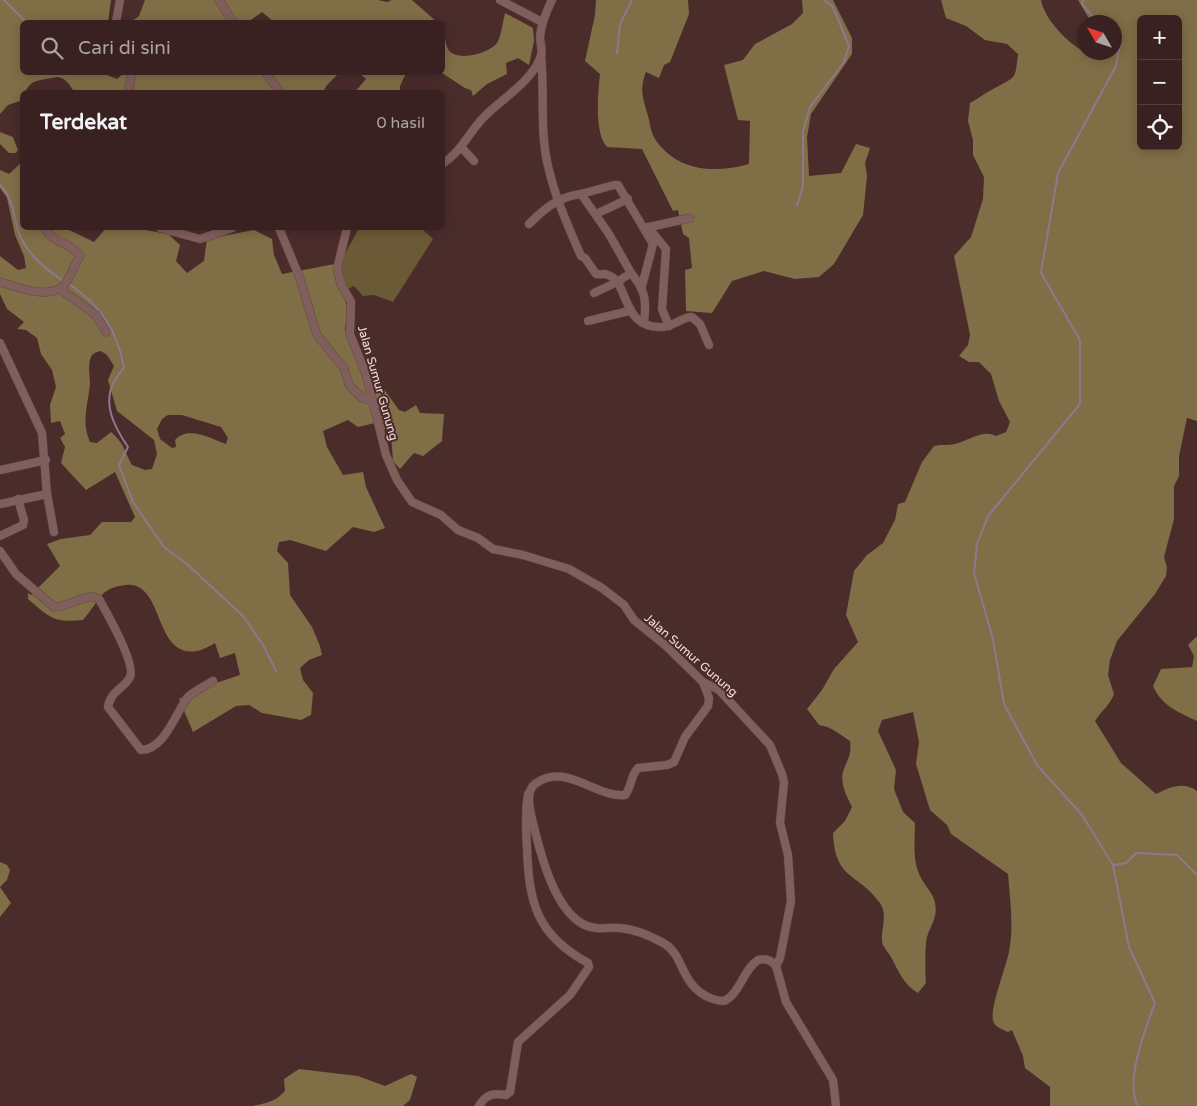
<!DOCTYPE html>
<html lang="id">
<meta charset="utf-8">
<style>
body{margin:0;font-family:"Varela Round",sans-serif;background:#432e2d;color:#f1f3f6}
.controls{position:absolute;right:15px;top:15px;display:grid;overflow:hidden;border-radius:8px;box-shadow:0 2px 12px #0003}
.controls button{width:45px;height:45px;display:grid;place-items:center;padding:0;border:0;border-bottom:1px solid #523e3e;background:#382120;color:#f1f3f6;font:25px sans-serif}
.compass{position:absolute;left:1077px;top:15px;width:45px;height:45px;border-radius:50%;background:#382120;box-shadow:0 2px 12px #0003;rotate:309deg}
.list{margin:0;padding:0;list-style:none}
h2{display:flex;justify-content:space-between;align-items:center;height:65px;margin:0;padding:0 20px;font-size:21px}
h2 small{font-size:16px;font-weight:400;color:#aba3a5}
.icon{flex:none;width:28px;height:28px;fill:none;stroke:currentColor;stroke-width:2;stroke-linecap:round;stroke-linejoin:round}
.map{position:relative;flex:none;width:1197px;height:1106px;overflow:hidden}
.search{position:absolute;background:#382120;box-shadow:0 2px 12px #0003;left:20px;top:20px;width:425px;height:55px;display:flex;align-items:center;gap:12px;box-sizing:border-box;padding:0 18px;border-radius:8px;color:#aba3a5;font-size:19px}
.panel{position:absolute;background:#382120;box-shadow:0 2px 12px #0003;left:20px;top:90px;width:425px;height:140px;border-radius:8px}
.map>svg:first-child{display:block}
</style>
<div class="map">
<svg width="1197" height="1106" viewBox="0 0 1197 1106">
<rect width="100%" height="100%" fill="#4a2c2b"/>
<polygon fill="#6b5a36" points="359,228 421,228 433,239 393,302 374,295 363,296 354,286 348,289 340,263"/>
<g fill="#806e47" fill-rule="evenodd">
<path d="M0 0H111L108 22H22V72L102 73 117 79 125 72 339 73 327 85 323 92H74C71 86 65 77 57 77 32 82 32 78 20 101L8 105 0 114Z"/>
<polygon points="145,0 378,0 387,2 392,0 412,0 437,22 274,22 262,12 248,22 131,22 139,16"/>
<path d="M596 0H688L689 14 670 62 664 65 659 78 646 72C639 90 643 98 648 116 650 123 651 133 655 139 676 171 714 174 749 164L750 121 738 120 724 65 743 60 755 44 792 24 803 13 802 0H833L852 38V54L811 114 807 137 809 176 841 173 856 144 870 148 865 163 867 176 863 215 834 264 819 277 795 279 764 271 732 281 712 313 686 311 685 270 692 268 689 238 683 234 678 210 673 211 642 149 607 147C594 133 598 94 600 74L585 61 595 15Z"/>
<path d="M941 0H1041C1045 20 1066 41 1083 51L1084 49V52H1114V22H1091L1078 0H1197V421L1187 418 1179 456V476L1174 486V519L1164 557 1167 567 1166 576 1155 594 1117 641 1110 660 1108 675 1114 694C1110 705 1101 711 1095 721L1121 763 1156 794C1170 787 1183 781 1197 791V1106H1050V1087L1025 1068 1023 1056 1012 1030 1008 1032C1002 1029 994 1027 993 1020 990 1007 1006 967 1009 952 1014 927 1010 899 1008 874L951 834 947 825 930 810 916 764 919 742 913 712 882 720 878 731 896 770 894 789 903 812 915 823C915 841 912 859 920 876 924 885 934 894 935 903 938 917 931 925 927 937 925 944 925 975 926 983L918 993C903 984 899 972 891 957 888 952 882 946 882 941 881 928 888 915 880 903 858 872 835 881 833 833L845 821 852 807C847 797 840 784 843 772 847 759 852 756 850 741 839 734 832 727 819 725L807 709 822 690 834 669 858 642 846 615 854 571 867 555 883 543 895 520 898 504 905 502 922 462 934 446C942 444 950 446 958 443 970 440 983 429 996 436L1006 432 1010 422 999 401 991 374 979 362H969L959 356 968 345 970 335 954 256 971 237 983 199 984 177 973 155V140L968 121 970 103C978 99 986 92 995 88 1016 76 1015 81 1018 54L1007 44 985 40 966 26 946 18ZM1141 19H1178V146H1141Z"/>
<path d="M505 13 533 28 534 41 529 65 518 58 506 63 507 74 487 84 473 96 471 90 465 88 442 73 443 31C446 37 445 44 448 49 456 63 490 53 497 43 501 37 503 21 505 13Z"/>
<polygon points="359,73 406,73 400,86 400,92 355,92 366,79"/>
<polygon points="0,132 13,137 18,150 16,153 9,153 0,144"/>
<path d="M22 162V228H65L94 242 106 228H135L168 234 180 245 176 261 187 273 204 261 207 239 254 230 272 239 274 255 282 274 340 263 348 289 343 293 348 310 345 329 360 369 373 374 399 410 405 412 416 405 420 413 444 414 442 441 423 456 414 453 400 469 393 461 391 434 375 423 358 427 348 420 323 431 327 447 343 475 363 472 366 487 385 528 374 532 353 527 326 551 290 540 279 542 277 551 288 563 290 595 312 627 320 646 322 655 309 660 300 668 303 680 313 693 311 715 301 720 262 713 249 705 236 706 193 732 179 699 200 685 219 682 240 675 235 653 220 658 215 643C210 646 203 650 197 651 153 659 165 581 126 585 117 586 108 588 102 595 95 603 90 612 83 620 54 623 50 618 28 599V593L31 595 60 566 47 544 61 539 90 535 102 522H131L135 517 115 472 86 490 61 463 65 447 60 438 65 434 60 421 51 423 50 405 56 387 52 370 41 354 37 338 26 330 17 329 24 322 7 309 0 294V256L18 270 26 268 24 256 15 235 7 198 0 188V170L9 174ZM101 351 107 355 114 366 108 380 117 411 154 440 157 454 152 469 145 470 132 465C124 451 125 444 111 432L97 443 90 442C81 422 88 405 90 384 90 376 88 367 90 360 91 354 95 352 101 351ZM168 415H182L221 427 228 438 226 444C211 439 189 425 175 440L176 447 172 448 160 439 157 429 162 419Z"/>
<path d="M1196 637H1197V721C1178 712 1162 706 1153 686L1161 669 1192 667 1194 656 1188 645Z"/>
<polygon points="0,862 7,865 10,870 7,880 0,887"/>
<polygon points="0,887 11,903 0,917"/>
<path d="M299 1069 358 1076 385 1086 411 1074 417 1077 410 1100 403 1106H253C266 1103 275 1102 285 1091L284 1079Z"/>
</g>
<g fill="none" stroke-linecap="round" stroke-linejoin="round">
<g stroke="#8f778e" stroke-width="2">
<polyline points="4,0 26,22"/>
<polyline points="1083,0 1082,4 1097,22"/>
<path d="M1114 34 1120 43 1116 66 1058 173 1041 273 1080 340V404L988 516 977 544 974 573 993 639 1004 704 1037 765 1082 815 1113 865 1129 947 1155 1003C1146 1027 1124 1083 1138 1106"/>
<polyline points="617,53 620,24 632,0"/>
<path d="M0 185C15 199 13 220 21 238 31 258 47 270 65 282"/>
<polyline points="797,206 803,186 803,131 810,107 844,62 849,46 833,7 824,0"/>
<path d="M69 284C100 305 117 330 124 367 121 372 118 375 115 380 101 403 115 428 128 447L119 465 133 502 164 547 188 565 243 616 263 645 276 671"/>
<polyline points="1113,865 1126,863 1136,853 1177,855 1197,875"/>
</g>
<defs>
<g id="minor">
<polyline points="219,0 233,22"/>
<polyline points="500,0 542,22"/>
<polyline points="116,22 120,0"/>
<path d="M541 55C545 93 539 133 549 170 556 200 569 228 581 256L585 258 596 274C600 275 604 273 608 275 630 282 620 329 663 327 674 326 682 317 692 317L700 324 709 345"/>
<polyline points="265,72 280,92"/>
<polyline points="128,92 132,72"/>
<polyline points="462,148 474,161"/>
<path d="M442 164C461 152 468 134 483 118 501 99 532 82 541 56 543 50 540 43 540 37 541 24 546 12 552 0"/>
<polyline points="581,194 614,185 618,185 653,244 642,286"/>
<polyline points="596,214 628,199"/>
<path d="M529 224C545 208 558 197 581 194L609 234 631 273 617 282 594 293"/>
<polyline points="648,227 666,249 662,309 669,326"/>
<polyline points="160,228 200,239 232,228"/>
<polyline points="279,228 299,276 317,335 344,368 349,385 362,398 372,400"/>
<polyline points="347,228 337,269 341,284 351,302 350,334 366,374 386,455 397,480 412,502 441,515 458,530 478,538 493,549 523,555 569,569 602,588 624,605 634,620 666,646 703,682 719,690 770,745 782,774 784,782 780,823 788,855 791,901 780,958 776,966"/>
<polyline points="645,228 690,218"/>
<path d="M631 273C645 290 647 300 644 322"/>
<path d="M0 282C17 287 51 301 65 284 71 276 74 265 80 256 73 243 51 243 45 228"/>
<polyline points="60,289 96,315 106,332"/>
<polyline points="588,321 629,311"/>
<polyline points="0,343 42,433 47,494 0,504"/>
<polyline points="0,470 46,460"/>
<polyline points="47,494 54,532"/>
<polyline points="0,536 23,525 24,520 18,499"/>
<path d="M0 551 16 574 54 607C68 608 87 591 99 599 107 613 136 664 130 677 124 689 111 690 108 707L141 750C164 750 176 713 187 698 193 691 205 686 213 681"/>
<path d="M703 682 709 698 708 706 685 737 674 762 667 765 638 768C630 776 632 787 625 795 596 798 564 761 535 784 524 792 531 815 534 827 541 856 558 925 596 928 603 929 611 927 619 928 634 929 651 936 665 944 684 956 680 982 706 996 712 999 717 1001 724 1001 740 994 743 970 758 960 766 958 771 960 776 966L786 1002 833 1080 836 1106"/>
<path d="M479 1106C486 1094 493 1093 506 1095L510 1092 518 1042 570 995 589 967 588 963C537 935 529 904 527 848 526 829 525 812 528 794"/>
</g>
</defs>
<use href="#minor" stroke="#624848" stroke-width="9"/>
<use href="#minor" stroke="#805e5c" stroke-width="8"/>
</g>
<g text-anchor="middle" stroke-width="4" stroke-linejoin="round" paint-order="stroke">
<g font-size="12" fill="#f3dfde" stroke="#4a2c2b">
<text transform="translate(378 383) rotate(74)" y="4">Jalan Sumur Gunung</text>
<text transform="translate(691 655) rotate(41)" y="4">Jalan Sumur Gunung</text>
</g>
</g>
</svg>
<div class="controls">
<button>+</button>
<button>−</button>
<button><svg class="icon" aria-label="locate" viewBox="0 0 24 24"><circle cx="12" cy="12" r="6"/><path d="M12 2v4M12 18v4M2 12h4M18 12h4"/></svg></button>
</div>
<svg class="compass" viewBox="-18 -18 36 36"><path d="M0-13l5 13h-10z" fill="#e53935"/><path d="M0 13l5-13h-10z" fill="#aba3a5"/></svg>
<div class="search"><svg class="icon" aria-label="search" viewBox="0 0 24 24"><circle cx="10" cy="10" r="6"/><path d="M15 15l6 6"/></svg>Cari di sini</div>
<section class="panel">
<h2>Terdekat<small>0 hasil</small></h2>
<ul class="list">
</ul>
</section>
</div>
